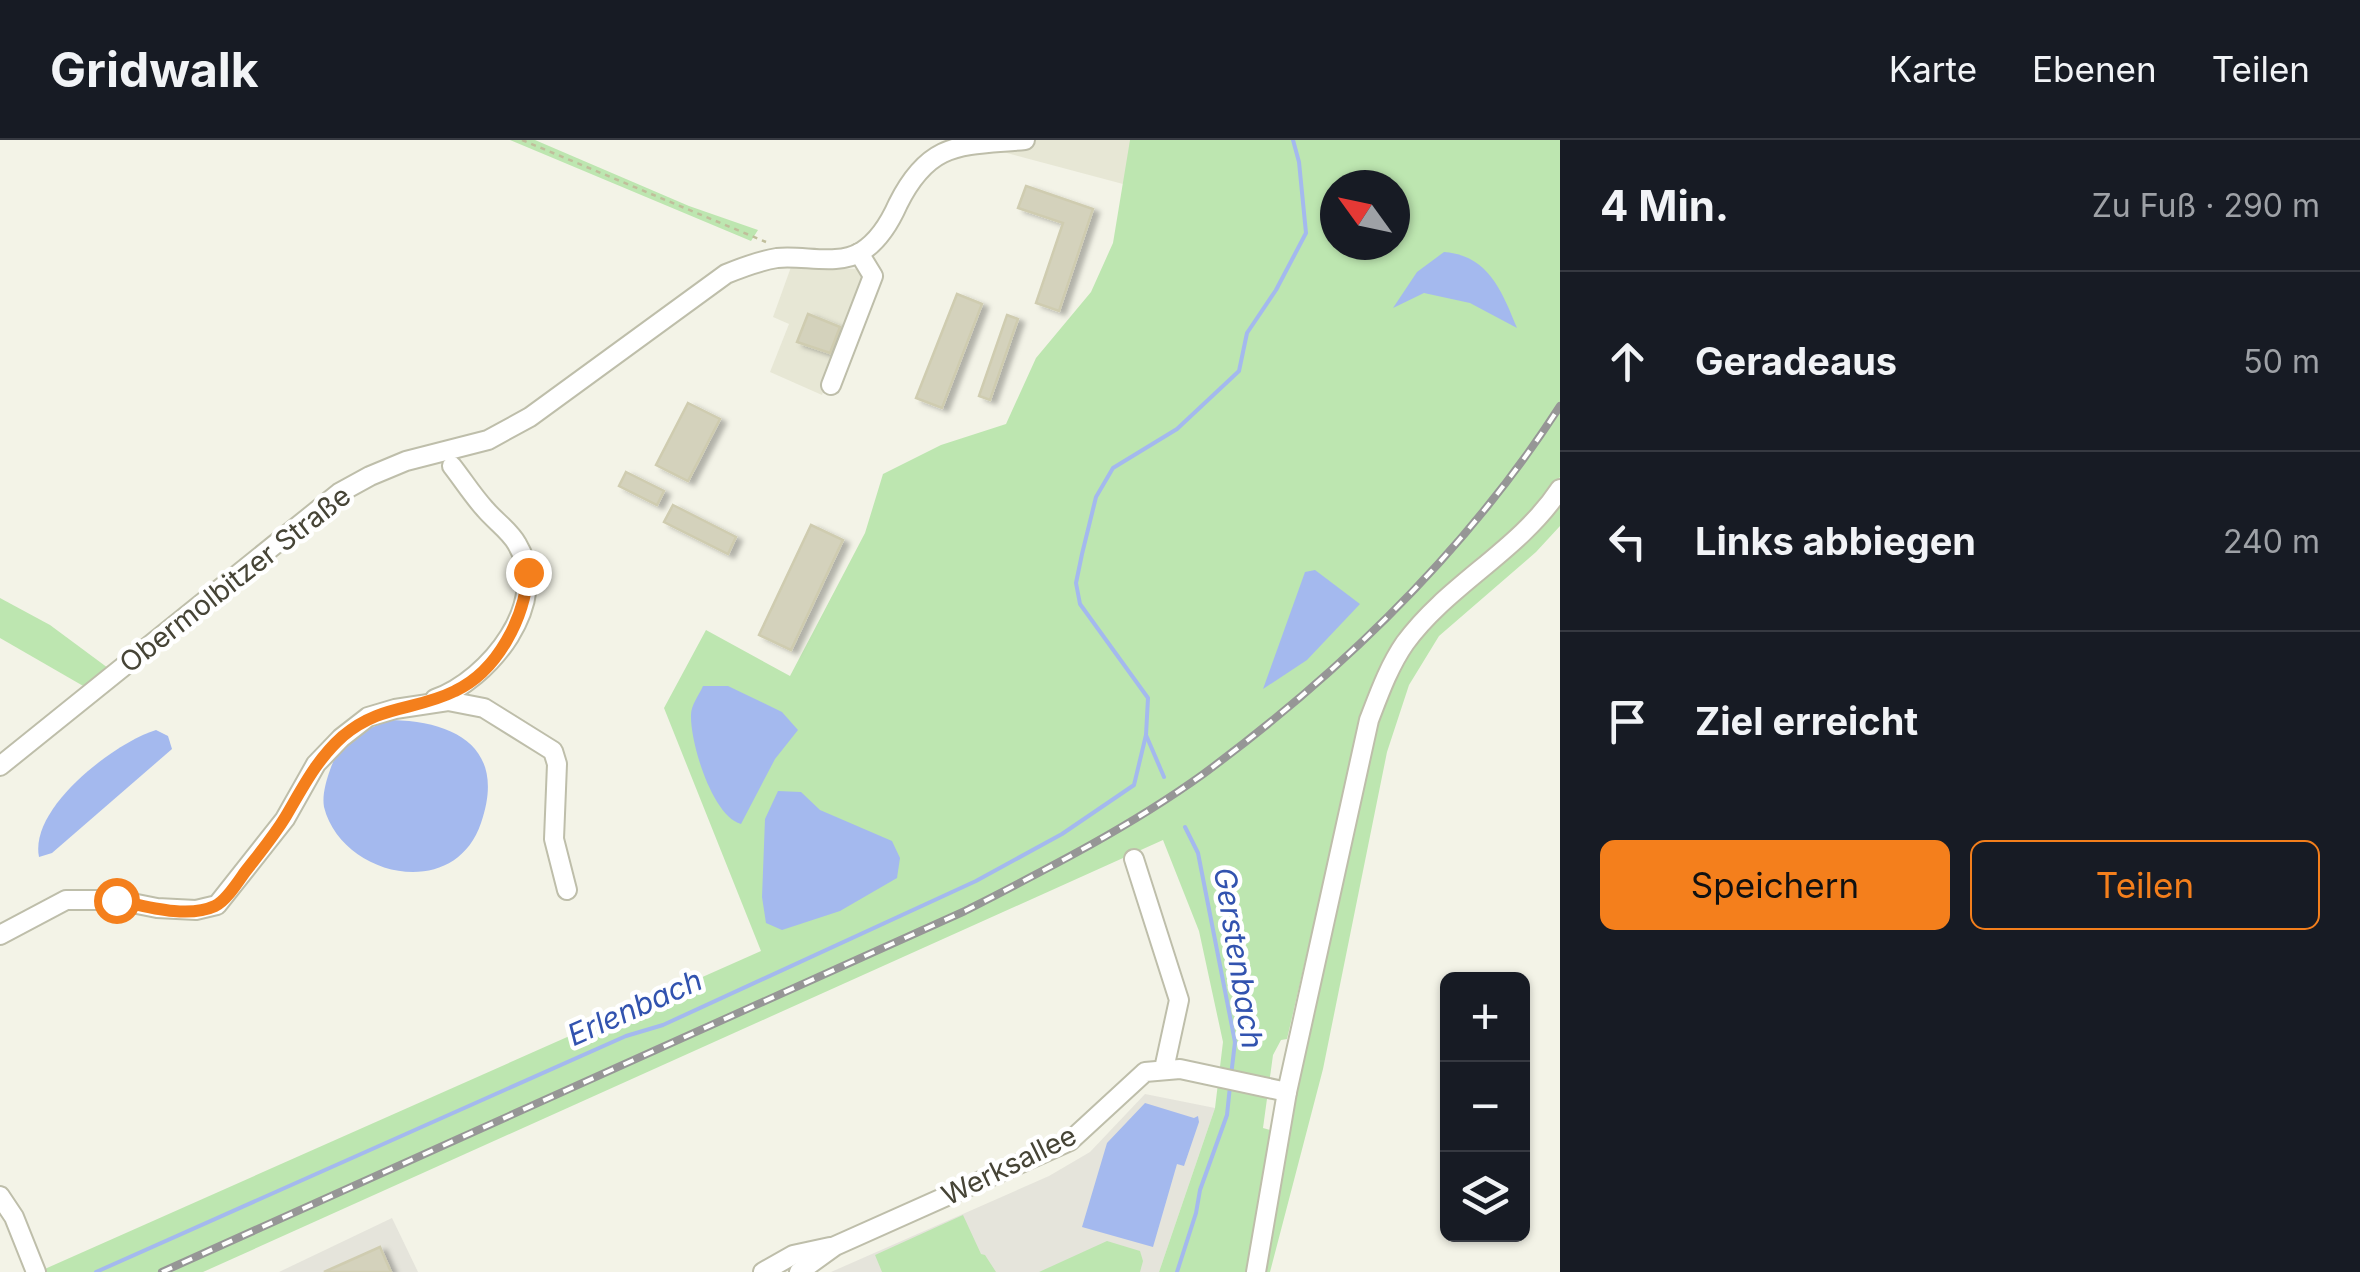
<!DOCTYPE html>
<html lang="de">
<meta charset="utf-8">
<style>
body{margin:0;font-family:Inter,sans-serif;background:#20242c;color:#f1f3f6}
.controls{position:absolute;right:30px;bottom:30px;display:grid;overflow:hidden;border-radius:15px;box-shadow:0 2px 8px #0004}
.controls button{width:90px;height:90px;display:grid;place-items:center;padding:0;border:0;border-bottom:2px solid #363941;background:#171b24;color:#f1f3f6;font:50px sans-serif}
.compass{position:absolute;left:1320px;top:30px;width:90px;height:90px;border-radius:50%;background:#171b24;box-shadow:0 2px 8px #0004;rotate:303deg}
.stop{position:absolute;width:30px;height:30px;margin:-22px;border:8px solid #f47f1c;border-radius:50%;background:#fff}
.stop.end{background:#f47f1c;border-color:#fff;box-shadow:0 2px 10px #0008}
.list{margin:0;padding:0;list-style:none}
h2{display:flex;justify-content:space-between;align-items:center;height:130px;margin:0;padding:0 40px;font-size:42px}
h2 small{font-size:32px;font-weight:400;color:#9ea1a6}
.list li{display:grid;grid-template-columns:65px 1fr auto;gap:30px;align-items:center;box-sizing:border-box;height:180px;padding:0 40px;border-top:2px solid #363941}
.list b{display:block;font-size:38px;white-space:nowrap}
.list em{font-size:32px;font-style:normal;color:#9ea1a6}
.actions{display:flex;gap:20px;padding:30px 40px}
.actions a{flex:1;padding:22px 0;border:2px solid #f47f1c;border-radius:15px;text-align:center;font-size:35px;color:#f47f1c}
.actions .main{background:#f47f1c;color:#111}
.icon{flex:none;width:55px;height:55px;fill:none;stroke:currentColor;stroke-width:2;stroke-linecap:round;stroke-linejoin:round}
.map{position:relative;flex:none;width:1560px;height:1132px;overflow:hidden}
header{display:flex;align-items:center;gap:60px;box-sizing:border-box;height:140px;padding:0 50px;background:#171b24;border-bottom:2px solid #363941}
header strong{font-size:48px}
nav{display:flex;gap:55px;margin-inline-start:auto;font-size:35px}
main{display:flex}
aside{flex:1;background:#171b24}
.map>svg:first-child{display:block}
</style>
<header>
<strong>Gridwalk</strong>
<nav><a>Karte</a><a>Ebenen</a><a>Teilen</a></nav>
</header>
<main>
<div class="map">
<svg width="1560" height="1132" viewBox="0 0 1560 1132">
<defs>
<filter id="shadow"><feDropShadow dx="6" dy="3.5" stdDeviation="2.5" flood-color="#0004"/></filter>
</defs>
<rect width="100%" height="100%" fill="#f3f3e7"/>
<g fill="#e7e7d5">
<polygon points="942,0 1134,0 1123,44 966,2"/>
<polygon points="791,127 857,129 865,141 822,255 770,232 789,184 773,177"/>
</g>
<g fill="#e5e4db">
<polygon points="1145,954 1215,968 1159,1132 831,1132 1049,1036 1090,1012"/>
<polygon points="392,1078 418,1132 279,1132"/>
</g>
<g fill="#bde6b0" fill-rule="evenodd">
<polygon points="510,0 535,0 689,66 758,90 751,101"/>
<path d="M1130 0H1560V337L1537 369 1384 523 1365 563 1287 899 1281 900 1273 915 1263 988 1270 990 1247 1132H1159L1215 968 1223 902 1199 791 1163 700 203 1132H38L761 811 664 568 706 490 790 536 865 393 883 334 941 305 1006 284 1036 218 1091 152 1113 103ZM1335 45H1395V105H1335Z"/>
<polygon points="1560,362 1560,386 1536,412 1439,496 1409,545 1387,612 1323,929 1270,1132 1261,1132 1355,662 1383,559 1409,511 1443,472 1523,404"/>
<polygon points="0,458 50,485 108,528 85,547 0,498"/>
<polygon points="963,1075 981,1114 985,1115 996,1132 882,1132 875,1115"/>
<polygon points="1107,1101 1140,1111 1143,1121 1140,1132 1039,1132"/>
</g>
<g fill="#a4b9ee">
<path d="M1444 112C1488 115 1502 151 1517 188L1470 163 1424 153 1393 168 1417 132Z"/>
<polygon points="1315,430 1360,464 1307,520 1263,549 1305,432"/>
<path d="M703 546H728L782 572 798 590 775 619 741 684C712 676 690 602 691 575 691 565 699 555 703 546Z"/>
<path d="M393 580C460 582 506 611 481 683 454 763 341 736 324 667 322 656 326 641 330 630 339 601 365 588 393 580Z"/>
<path d="M156 590 168 596 172 609 52 713 39 717C29 668 114 603 156 590Z"/>
<polygon points="778,651 801,652 820,670 892,701 900,718 897,738 840,771 782,790 766,783 762,757 765,679"/>
<polygon points="1145,963 1194,978 1198,976 1199,982 1184,1026 1177,1024 1153,1107 1082,1087 1107,1003"/>
</g>
<g fill="none" stroke-linecap="round" stroke-linejoin="round">
<g stroke="#a4b9ee" stroke-width="4">
<polyline points="1164,637 1146,595 1148,558 1080,464 1076,443 1082,414 1096,357 1113,328 1177,289 1239,231 1247,193 1276,150 1306,93 1299,22 1293,0"/>
<polyline points="1185,687 1198,713 1235,902 1231,936"/>
<polyline points="96,1132 626,896 663,885 976,741 1062,694 1134,645 1146,595"/>
<polyline points="1177,1132 1196,1073 1200,1050 1227,975 1230,946"/>
</g>
</g>
<g fill="#d4d2bc" stroke="#cfccb0" stroke-width="2.5" filter="url(#shadow)">
<polygon points="1026,46 1093,69 1059,171 1036,163 1063,83 1018,68"/>
<polygon points="957,154 982,164 942,268 916,258"/>
<polygon points="808,174 840,187 830,213 797,202"/>
<polygon points="1007,175 1018,179 990,260 979,256"/>
<polygon points="688,263 720,279 688,341 656,325"/>
<polygon points="626,332 664,351 657,365 619,346"/>
<polygon points="673,365 736,397 728,414 664,382"/>
<polygon points="811,385 843,400 791,510 759,495"/>
<polygon points="380,1107 391,1132 324,1132"/>
</g>
<g fill="none" stroke-linecap="round" stroke-linejoin="round">
<defs>
<g id="minor">
<polyline points="831,245 873,136 859,113"/>
<path d="M435 559C489 540 552 462 517 404 510 391 495 381 485 369 473 356 463 340 452 326"/>
<path d="M0 626 339 353 370 336 406 321 488 300 530 277 726 134C743 127 759 121 777 118 804 115 837 126 861 112 879 101 890 82 898 64 930 0 961 6 1025 0"/>
<polyline points="1134,719 1179,860 1164,929"/>
<polyline points="0,795 66,760 117,760 157,768 196,770 217,765 285,679 316,624 341,598 368,577 395,569 448,561 484,568 553,611 557,624 554,699 567,750"/>
<polyline points="0,1056 14,1077 36,1132"/>
<polyline points="763,1132 793,1115 830,1107"/>
<polyline points="799,1132 835,1106 1070,1001 1145,932 1180,929 1287,952"/>
<path d="M1256 1132 1287 952 1369 580C1379 554 1389 526 1405 503 1448 444 1519 411 1560 349"/>
</g>
</defs>
<use href="#minor" stroke="#bebeaa" stroke-width="22"/>
<polyline stroke="#c0be9b" stroke-width="2.5" stroke-dasharray="5 5" stroke-linecap="butt" points="522,0 766,102"/>
<use href="#minor" stroke="#fff" stroke-width="18"/>
<defs>
<path id="rail" d="M162 1132 965 771C1045 730 1128 688 1202 635 1339 534 1467 410 1560 266"/>
</defs>
<use href="#rail" stroke="#969696" stroke-width="8"/>
<use href="#rail" stroke="#fff" stroke-width="4" stroke-dasharray="11" stroke-linecap="butt"/>
</g>
<g fill="none" stroke-linecap="round" stroke-linejoin="round">
<path stroke="#f47f1c" stroke-width="12" d="M116 760C145 766 187 779 215 766 226 761 238 742 245 732 259 714 274 696 286 676 303 647 317 619 343 596 381 564 415 571 455 551 498 531 525 477 528 432"/>
</g>
<g text-anchor="middle" stroke-width="9" stroke-linejoin="round" paint-order="stroke">
<g font-size="28" fill="#464436" stroke="#fff">
<text transform="translate(235 439) rotate(-38)" y="10">Obermolbitzer Straße</text>
<text transform="translate(1009 1025) rotate(-26)" y="10">Werksallee</text>
</g>
<g font-size="30" font-style="italic" fill="#3253af" stroke="#fff">
<text transform="translate(1238 818) rotate(81)" y="10">Gerstenbach</text>
<text transform="translate(635 868) rotate(-24)" y="10">Erlenbach</text>
</g>
</g>
</svg>
<div class="controls">
<button>+</button>
<button>−</button>
<button><svg class="icon" aria-label="layers" viewBox="0 0 24 24"><path d="M12 4l9 5-9 5-9-5zM3 14l9 5 9-5"/></svg></button>
</div>
<svg class="compass" viewBox="-18 -18 36 36"><path d="M0-13l5 13h-10z" fill="#e53935"/><path d="M0 13l5-13h-10z" fill="#9ea1a6"/></svg>
<div class="stop" style="left:116px;top:760px"></div>
<div class="stop end" style="left:528px;top:432px"></div>
</div>
<aside>
<h2>4 Min.<small>Zu Fuß · 290 m</small></h2>
<ul class="list">
<li><svg class="icon" aria-label="ahead" viewBox="0 0 24 24"><path d="M12 20V5M6 11l6-6 6 6"/></svg><div><b>Geradeaus</b></div><em>50 m</em></li>
<li><svg class="icon" aria-label="left" viewBox="0 0 24 24"><path d="M17 20v-9H6M10 6l-5 5 5 5"/></svg><div><b>Links abbiegen</b></div><em>240 m</em></li>
<li><svg class="icon" aria-label="arrive" viewBox="0 0 24 24"><path d="M6 21V4h12l-3 4 3 4H6"/></svg><div><b>Ziel erreicht</b></div></li>
</ul>
<div class="actions"><a class="main">Speichern</a><a>Teilen</a></div>
</aside>
</main>
